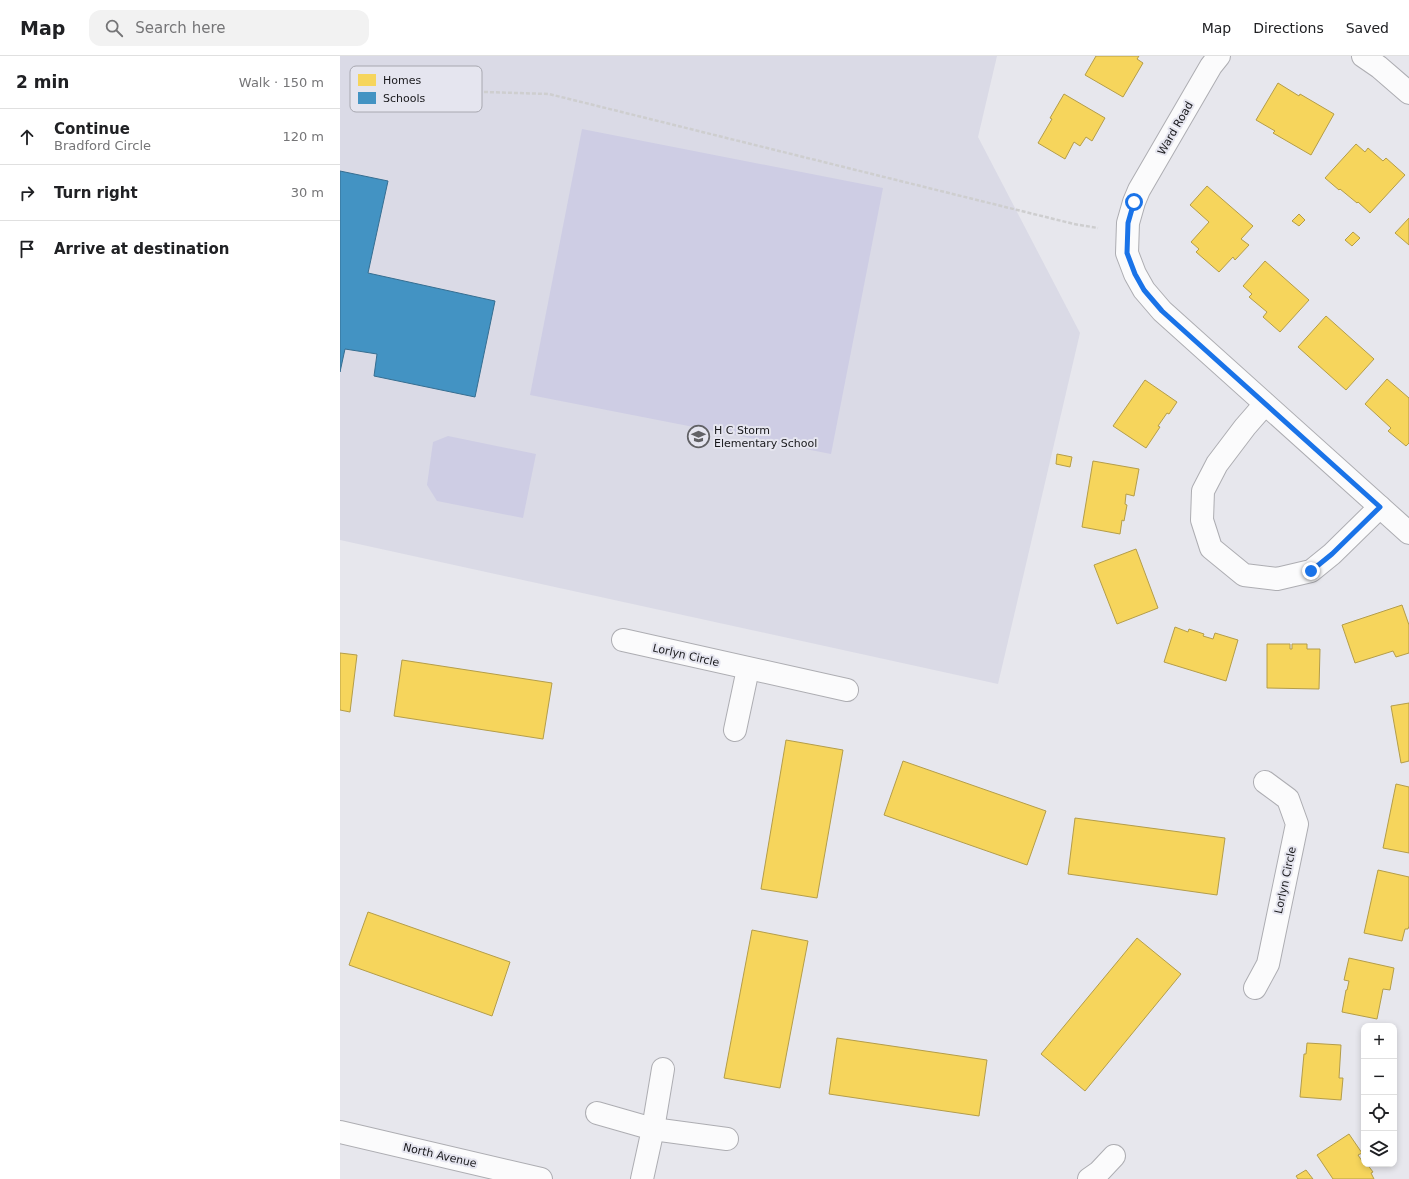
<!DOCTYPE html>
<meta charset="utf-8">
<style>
body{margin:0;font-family:"DejaVu Sans",sans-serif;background:#f2f2f2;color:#202124}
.controls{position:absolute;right:12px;bottom:12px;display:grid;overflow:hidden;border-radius:8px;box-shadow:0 2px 6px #0003}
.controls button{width:36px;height:36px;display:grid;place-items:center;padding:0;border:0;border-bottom:1px solid #e0e0e0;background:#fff;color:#202124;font:20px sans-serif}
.stop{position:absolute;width:12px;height:12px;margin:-9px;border:3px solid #1a73e8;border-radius:50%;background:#fff}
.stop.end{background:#1a73e8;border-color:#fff;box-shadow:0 1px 4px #0008}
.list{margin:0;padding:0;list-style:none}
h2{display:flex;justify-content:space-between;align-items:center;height:52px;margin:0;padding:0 16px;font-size:17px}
h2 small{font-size:13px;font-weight:400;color:#757577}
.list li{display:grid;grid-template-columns:26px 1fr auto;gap:12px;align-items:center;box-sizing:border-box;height:56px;padding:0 16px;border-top:1px solid #e0e0e0}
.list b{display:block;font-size:15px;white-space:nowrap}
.list p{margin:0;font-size:13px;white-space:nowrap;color:#757577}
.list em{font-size:13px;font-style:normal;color:#757577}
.icon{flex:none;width:22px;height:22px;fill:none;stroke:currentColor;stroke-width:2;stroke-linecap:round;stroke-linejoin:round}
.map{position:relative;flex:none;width:1069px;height:1123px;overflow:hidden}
header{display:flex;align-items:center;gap:24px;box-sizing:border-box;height:56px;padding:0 20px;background:#fff;border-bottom:1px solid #e0e0e0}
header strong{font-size:19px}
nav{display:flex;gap:22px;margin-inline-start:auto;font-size:14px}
.search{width:280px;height:36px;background:#f2f2f2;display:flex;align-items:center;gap:10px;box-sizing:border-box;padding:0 14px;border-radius:12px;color:#757577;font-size:15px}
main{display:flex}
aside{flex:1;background:#fff}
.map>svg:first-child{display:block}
</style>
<header>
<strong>Map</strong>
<div class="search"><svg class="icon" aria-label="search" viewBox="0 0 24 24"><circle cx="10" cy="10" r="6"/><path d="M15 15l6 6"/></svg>Search here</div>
<nav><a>Map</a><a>Directions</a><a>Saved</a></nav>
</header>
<main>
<aside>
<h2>2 min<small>Walk · 150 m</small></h2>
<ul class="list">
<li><svg class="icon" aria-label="ahead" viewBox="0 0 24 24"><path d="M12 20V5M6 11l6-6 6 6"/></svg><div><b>Continue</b><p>Bradford Circle</p></div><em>120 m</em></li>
<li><svg class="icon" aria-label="right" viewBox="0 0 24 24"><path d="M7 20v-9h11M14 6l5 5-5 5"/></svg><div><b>Turn right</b></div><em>30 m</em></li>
<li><svg class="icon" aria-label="arrive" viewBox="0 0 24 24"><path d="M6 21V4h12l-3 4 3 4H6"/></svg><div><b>Arrive at destination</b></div></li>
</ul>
</aside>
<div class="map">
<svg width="1069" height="1123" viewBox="0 0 1069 1123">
<rect width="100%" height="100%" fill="#e7e7ed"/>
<polygon fill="#dadae6" points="0,0 657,0 638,81 740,277 658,628 0,484"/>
<g fill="#cecde4">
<polygon points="242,73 543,132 491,398 190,339"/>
<polygon points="108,380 196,398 183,462 97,445 87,429 93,386"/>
</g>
<g fill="#f6d55c" stroke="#b49d49">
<polygon points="756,0 799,0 797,3 803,7 783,41 745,19"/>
<polygon points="938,27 959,40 960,38 994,58 971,99 933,77 935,75 916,64"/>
<polygon points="724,38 765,62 752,85 746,81 740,90 734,86 725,103 698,87 712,63 710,62"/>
<polygon points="1016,88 1025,96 1028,92 1043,105 1046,102 1065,119 1030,157 1018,146 1017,147 1000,133 999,134 985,122"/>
<polygon points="867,130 913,170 901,183 909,189 895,204 893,201 879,216 856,196 859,193 851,186 869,166 850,149"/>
<polygon points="959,158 965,164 959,170 952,165"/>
<polygon points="1069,162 1069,189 1055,177"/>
<polygon points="1013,176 1020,182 1012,190 1005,184"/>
<polygon points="925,205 969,244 940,276 923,261 927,256 909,241 912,238 903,230"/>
<polygon points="986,260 1034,303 1006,334 958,291"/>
<polygon points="1047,323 1069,342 1069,387 1066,390 1048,375 1051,372 1025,348"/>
<polygon points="805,324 837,346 829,358 827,357 818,370 820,371 806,392 773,370"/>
<polygon points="717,398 732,401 730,411 716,408"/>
<polygon points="753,405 799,413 794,440 786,438 785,448 787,449 784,465 782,464 780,478 742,471"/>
<polygon points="796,493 818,552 777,568 754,509"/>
<polygon points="1062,549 1069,569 1069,597 1056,601 1053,595 1015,607 1002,569"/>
<polygon points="835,571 848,576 849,573 864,578 863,580 873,583 875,577 898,584 886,625 824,606"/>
<polygon points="927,588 950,588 950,593 952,593 952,588 967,588 967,593 980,593 979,633 927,632"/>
<polygon points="0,597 17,599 10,656 0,654"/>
<polygon points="62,604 212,627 203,683 54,660"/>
<polygon points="1069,647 1069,705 1061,707 1051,650"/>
<polygon points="446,684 503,694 477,842 421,833"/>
<polygon points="563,705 706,755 687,809 544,759"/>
<polygon points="1056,728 1069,731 1069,797 1043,792"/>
<polygon points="735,762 885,782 877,839 728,818"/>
<polygon points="1038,814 1069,821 1069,870 1068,873 1065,873 1062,885 1024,877"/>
<polygon points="28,856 170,906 152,960 9,909"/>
<polygon points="412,874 468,885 440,1032 384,1022"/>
<polygon points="797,882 841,918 745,1035 701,998"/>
<polygon points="1009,902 1054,912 1050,934 1043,933 1037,963 1002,956 1006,934 1007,934 1009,925 1004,924"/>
<polygon points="497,982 647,1004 639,1060 489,1038"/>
<polygon points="967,987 1001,989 999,1022 1003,1022 1001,1044 960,1041 964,998 966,998"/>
<polygon points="1009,1078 1022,1097 1018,1099 1024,1108 1027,1108 1033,1116 1031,1117 1034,1123 993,1123 977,1099"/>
<polygon points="966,1114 973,1123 958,1123 956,1120"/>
</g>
<polygon fill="#4393c3" stroke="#366e91" points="0,115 48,125 28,217 155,245 135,341 34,320 37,298 5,293 0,316"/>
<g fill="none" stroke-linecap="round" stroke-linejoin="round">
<defs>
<g id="minor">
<polyline points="879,0 871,10 799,134 794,146 788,167 787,197 795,218 804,234 822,255 1069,477"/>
<polyline points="1023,0 1039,11 1069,37"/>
<polyline points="925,348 905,371 877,408 863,435 862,464 871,492 904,519 937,523 971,515 992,498 1040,451"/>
<polyline points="283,584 507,634"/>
<polyline points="395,674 408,613"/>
<polyline points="915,932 928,908 957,768 948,743 925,726"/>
<polyline points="257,1057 313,1073 387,1083"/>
<polyline points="0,1076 201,1123"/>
<polyline points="302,1123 313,1073 323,1013"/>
<polyline points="749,1123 759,1116 774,1100"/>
</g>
</defs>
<use href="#minor" stroke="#adadb2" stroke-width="24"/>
<polyline stroke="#cececf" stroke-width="2.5" stroke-dasharray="4 2" stroke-linecap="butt" points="18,32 209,38 734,168 758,172"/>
<use href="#minor" stroke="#fbfbfc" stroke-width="22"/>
</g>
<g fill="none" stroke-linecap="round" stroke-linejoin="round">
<polyline stroke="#1a73e8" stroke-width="5" points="794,146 788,167 787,197 795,218 804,234 822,255 1040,451 992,498 971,515"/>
</g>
<defs>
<symbol id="school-ring" viewBox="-11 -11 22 22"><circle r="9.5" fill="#e5e5ef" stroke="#616165" stroke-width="1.5"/><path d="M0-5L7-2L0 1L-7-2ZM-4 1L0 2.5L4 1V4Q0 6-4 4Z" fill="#616165"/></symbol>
</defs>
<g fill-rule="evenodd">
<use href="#school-ring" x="346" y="368" width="25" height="25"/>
</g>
<g text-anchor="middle" stroke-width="4" stroke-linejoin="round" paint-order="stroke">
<g font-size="11" fill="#19191c" stroke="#e5e5ef">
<text transform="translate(835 72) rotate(-60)" y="4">Ward Road</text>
<text transform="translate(346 599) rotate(13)" y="4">Lorlyn Circle</text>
<text transform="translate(945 824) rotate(-78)" y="4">Lorlyn Circle</text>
<text transform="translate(100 1099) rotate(13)" y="4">North Avenue</text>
</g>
<g font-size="11" fill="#19191c" stroke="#e5e5ef" text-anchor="start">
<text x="374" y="378">H C Storm<tspan x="374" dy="13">Elementary School</tspan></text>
</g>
</g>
<rect x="10" y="10" width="132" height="46" rx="6" fill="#e5e5ef" stroke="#a8a8b0" stroke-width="1"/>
<rect x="18" y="18" width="18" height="12" fill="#f6d55c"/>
<rect x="18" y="36" width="18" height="12" fill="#4393c3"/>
<g font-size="11" fill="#19191c">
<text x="43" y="28">Homes</text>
<text x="43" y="46">Schools</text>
</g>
</svg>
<div class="controls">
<button>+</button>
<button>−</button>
<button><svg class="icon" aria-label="locate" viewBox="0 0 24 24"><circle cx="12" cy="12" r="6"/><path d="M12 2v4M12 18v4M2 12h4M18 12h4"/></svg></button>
<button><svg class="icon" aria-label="layers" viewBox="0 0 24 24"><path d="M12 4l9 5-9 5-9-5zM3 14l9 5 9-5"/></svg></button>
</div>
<div class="stop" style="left:794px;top:146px"></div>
<div class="stop end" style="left:971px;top:515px"></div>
</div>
</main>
